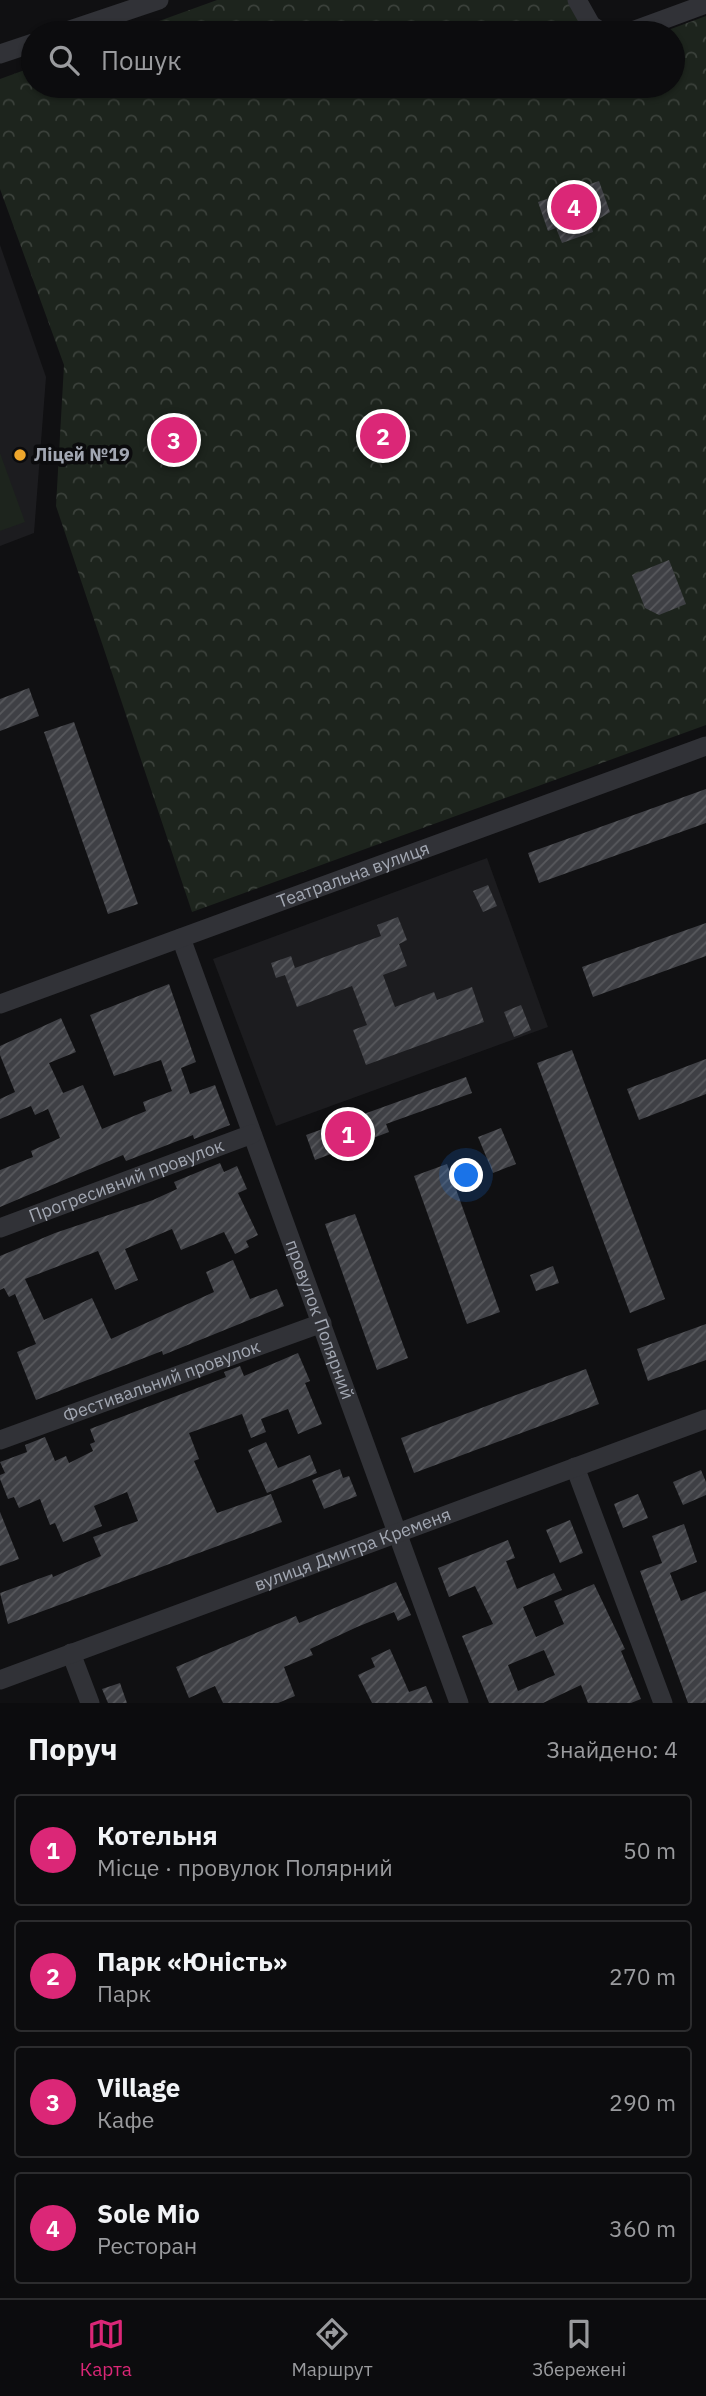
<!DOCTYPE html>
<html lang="uk">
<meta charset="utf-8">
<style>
body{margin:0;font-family:"IBM Plex Sans",sans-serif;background:#151517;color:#f1f3f6}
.you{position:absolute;left:467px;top:1176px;width:24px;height:24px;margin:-18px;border:5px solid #fff;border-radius:50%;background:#1a73e8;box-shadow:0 0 0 10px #1a73e833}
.badge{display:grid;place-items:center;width:46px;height:46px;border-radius:50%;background:#db2777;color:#fff;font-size:23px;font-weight:700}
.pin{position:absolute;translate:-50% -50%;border:4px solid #fff;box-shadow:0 2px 7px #0006}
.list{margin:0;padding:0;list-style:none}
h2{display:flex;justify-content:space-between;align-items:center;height:91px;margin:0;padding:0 28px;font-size:30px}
h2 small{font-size:23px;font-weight:400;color:#9a9b9e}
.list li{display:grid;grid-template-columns:46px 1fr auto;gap:21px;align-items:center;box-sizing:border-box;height:112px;margin:0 14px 14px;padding:0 14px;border:2px solid #2c2c2e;border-radius:7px}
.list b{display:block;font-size:26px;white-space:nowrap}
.list p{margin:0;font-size:23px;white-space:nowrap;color:#9a9b9e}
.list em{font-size:23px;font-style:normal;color:#9a9b9e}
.icon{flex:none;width:38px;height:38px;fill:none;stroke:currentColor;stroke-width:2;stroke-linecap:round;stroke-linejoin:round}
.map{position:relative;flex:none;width:706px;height:1703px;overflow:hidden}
.search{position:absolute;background:#0c0c0e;box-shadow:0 2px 5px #0004;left:21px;right:21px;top:21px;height:77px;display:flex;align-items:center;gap:18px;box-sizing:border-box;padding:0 24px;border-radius:38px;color:#9a9b9e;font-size:26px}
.sheet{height:595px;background:#0c0c0e}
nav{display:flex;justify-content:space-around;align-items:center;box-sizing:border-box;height:98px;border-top:2px solid #2c2c2e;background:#0c0c0e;font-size:19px;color:#9a9b9e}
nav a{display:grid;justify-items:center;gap:4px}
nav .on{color:#db2777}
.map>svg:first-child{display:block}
</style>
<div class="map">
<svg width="706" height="1703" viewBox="0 0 706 1703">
<defs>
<pattern id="park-crowns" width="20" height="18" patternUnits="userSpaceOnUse" patternTransform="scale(1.75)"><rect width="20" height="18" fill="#1d241d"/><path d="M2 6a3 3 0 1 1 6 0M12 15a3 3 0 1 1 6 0" fill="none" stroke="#3b413b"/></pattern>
<pattern id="building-hatch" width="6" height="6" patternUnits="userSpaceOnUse" patternTransform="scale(1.75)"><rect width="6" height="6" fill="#3f4045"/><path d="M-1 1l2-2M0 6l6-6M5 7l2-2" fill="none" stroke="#58595d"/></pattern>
</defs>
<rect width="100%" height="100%" fill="#101012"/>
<g fill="#1c1c1f">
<polygon points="0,245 46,377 34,533 0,546"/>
<polygon points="487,858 548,1027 276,1126 213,959"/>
</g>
<g fill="url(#park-crowns)">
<polygon points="217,0 572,0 584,33 126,33"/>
<polygon points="706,16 706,725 192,912 56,506 64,365 0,189 0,79 33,67 33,86 673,86 673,33 660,33"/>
</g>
<polygon fill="#1d241d" points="0,453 25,522 0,531"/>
<g fill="url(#building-hatch)" fill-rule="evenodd">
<polygon points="599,181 610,212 591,224 593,232 562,243 556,228 548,231 538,202"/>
<polygon points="669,560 686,604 659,615 645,608 632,575"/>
<polygon points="29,688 39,716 0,731 0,699"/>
<polygon points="74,722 138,904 108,914 44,732"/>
<polygon points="706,789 706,823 539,883 528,853"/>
<polygon points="488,885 497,906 483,912 473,891"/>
<polygon points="398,917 407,940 399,944 407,966 383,975 395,1007 434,992 437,1000 472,987 484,1022 366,1065 353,1030 367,1025 352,986 297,1007 285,975 276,978 271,963 291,956 295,968 381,936 377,925"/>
<polygon points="706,923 706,956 593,997 582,967"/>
<polygon points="169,984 196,1062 181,1068 190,1094 215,1085 230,1125 194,1139 193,1135 126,1161 123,1155 0,1207 0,1170 33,1157 31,1151 60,1138 48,1109 35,1115 31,1106 0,1119 0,1099 15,1092 0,1055 0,1046 61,1018 76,1052 49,1063 63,1093 83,1085 102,1129 146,1111 143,1102 172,1091 161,1060 114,1076 90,1015"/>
<polygon points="521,1005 531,1030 514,1037 504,1012"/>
<polygon points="572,1050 665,1299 630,1313 537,1063"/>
<polygon points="706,1059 706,1094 639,1120 627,1089"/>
<polygon points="466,1077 472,1093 386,1124 389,1132 315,1160 306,1135"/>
<polygon points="501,1128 516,1164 493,1173 478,1137"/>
<polygon points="220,1163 224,1172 237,1166 247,1189 238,1193 258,1235 246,1241 249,1247 235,1254 224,1232 181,1250 172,1229 125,1249 138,1280 115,1290 98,1251 25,1279 44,1320 92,1298 111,1339 214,1292 206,1272 233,1260 250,1299 277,1289 284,1306 163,1355 162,1351 36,1400 17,1352 36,1344 15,1294 9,1297 4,1288 0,1290 0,1256 55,1233 153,1200 177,1189 174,1182"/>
<polygon points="447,1164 500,1312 467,1324 414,1176"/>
<polygon points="355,1214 408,1358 377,1370 325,1224"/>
<polygon points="553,1266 559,1283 536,1291 530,1275"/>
<polygon points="706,1324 706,1360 648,1381 637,1349"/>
<polygon points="298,1353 310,1381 305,1383 322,1424 298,1434 288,1409 261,1419 266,1432 251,1438 242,1414 189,1433 199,1459 194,1461 217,1513 271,1494 282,1522 8,1624 0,1593 52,1574 53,1577 101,1556 93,1537 138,1521 127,1492 94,1506 102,1526 63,1542 55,1523 50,1525 40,1499 19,1508 14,1497 8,1499 0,1479 0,1475 5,1473 0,1462 27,1452 25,1445 45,1437 55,1461 66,1456 69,1463 93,1451 90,1444 95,1442 90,1429 226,1377 224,1372 240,1366 244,1376"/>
<polygon points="586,1369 599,1404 414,1473 401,1438"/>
<polygon points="266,1442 278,1468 310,1455 317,1473 267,1493 248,1450"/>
<polygon points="340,1469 343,1478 349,1476 357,1496 324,1509 312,1480"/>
<polygon points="701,1470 706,1482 706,1495 683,1505 673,1482"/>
<polygon points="638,1494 648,1518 623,1528 614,1504"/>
<polygon points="0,1512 19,1559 0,1566"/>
<polygon points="570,1520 583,1553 560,1563 546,1530"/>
<polygon points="684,1524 697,1562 670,1573 681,1601 706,1591 706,1703 688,1703 640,1571 662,1563 652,1536"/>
<path d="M508 1540 515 1558 506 1561 517 1589 554 1573 562 1590 523 1607 536 1637 564 1624 554 1601 594 1584 625 1649 621 1651 641 1699 631 1703H588L581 1685 543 1703H489L462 1636 493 1624 475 1586 449 1597 438 1568ZM544 1650 555 1675 518 1691 508 1665Z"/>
<polygon points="396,1582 411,1615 398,1621 394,1612 357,1627 310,1649 313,1655 284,1667 295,1696 278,1703 223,1703 215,1686 189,1698 176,1667 296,1616 299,1623"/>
<polygon points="390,1649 409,1692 426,1686 433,1703 372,1703 358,1675 375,1667 371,1658"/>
<polygon points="120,1683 127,1703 108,1703 102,1689"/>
</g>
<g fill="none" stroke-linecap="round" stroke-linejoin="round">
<g stroke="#313237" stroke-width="19">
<polyline points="577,0 591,25 603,33"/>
<polyline points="61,33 159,0"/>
<polyline points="627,33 706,4"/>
<polyline points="0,54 33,43"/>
<path id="s1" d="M181 938 459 1703"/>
<path id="s2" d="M0 1004 706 746"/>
<path id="s3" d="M0 1228 252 1134"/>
<path id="s4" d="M0 1440 322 1323"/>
<polyline points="575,1467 663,1703"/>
<polyline points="71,1653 90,1703"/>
<path id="s5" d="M0 1680 706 1419"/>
</g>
</g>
<circle fill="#eea62c" stroke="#0b0b0d" stroke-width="2.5" cx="20" cy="455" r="7"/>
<g text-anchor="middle" stroke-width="7" stroke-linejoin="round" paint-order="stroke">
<g font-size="18" font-weight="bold" fill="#a2a7b2" stroke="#0b0b0d" text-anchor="start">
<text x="34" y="461">Ліцей №19</text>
</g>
<g font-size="18" fill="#a2a7b2" stroke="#0b0b0d">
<text dy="6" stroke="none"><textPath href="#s2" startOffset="376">Театральна вулиця</textPath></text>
<text dy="6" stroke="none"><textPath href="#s3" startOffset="135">Прогресивний провулок</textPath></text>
<text dy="6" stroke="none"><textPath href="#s1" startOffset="406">провулок Полярний</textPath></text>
<text dy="6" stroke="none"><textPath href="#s4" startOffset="172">Фестивальний провулок</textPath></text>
<text dy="6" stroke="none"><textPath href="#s5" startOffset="376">вулиця Дмитра Кременя</textPath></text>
</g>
</g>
</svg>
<div class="you"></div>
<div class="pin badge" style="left:348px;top:1134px">1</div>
<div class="pin badge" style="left:383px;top:436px">2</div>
<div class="pin badge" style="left:174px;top:440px">3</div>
<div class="pin badge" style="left:574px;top:207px">4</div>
<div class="search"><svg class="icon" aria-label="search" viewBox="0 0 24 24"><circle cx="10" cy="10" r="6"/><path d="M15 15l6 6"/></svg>Пошук</div>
</div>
<section class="sheet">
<h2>Поруч<small>Знайдено: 4</small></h2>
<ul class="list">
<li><span class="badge">1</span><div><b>Котельня</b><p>Місце · провулок Полярний</p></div><em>50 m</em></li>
<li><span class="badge">2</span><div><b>Парк «Юність»</b><p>Парк</p></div><em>270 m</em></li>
<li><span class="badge">3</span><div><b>Village</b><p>Кафе</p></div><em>290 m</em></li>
<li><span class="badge">4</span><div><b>Sole Mio</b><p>Ресторан</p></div><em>360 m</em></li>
</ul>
</section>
<nav>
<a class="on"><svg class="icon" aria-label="map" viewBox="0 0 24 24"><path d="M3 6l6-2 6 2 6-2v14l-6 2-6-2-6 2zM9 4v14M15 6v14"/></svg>Карта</a>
<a><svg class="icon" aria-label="directions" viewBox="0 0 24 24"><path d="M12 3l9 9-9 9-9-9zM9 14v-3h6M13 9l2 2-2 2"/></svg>Маршрут</a>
<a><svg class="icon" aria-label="saved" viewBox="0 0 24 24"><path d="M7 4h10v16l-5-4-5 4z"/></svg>Збережені</a>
</nav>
